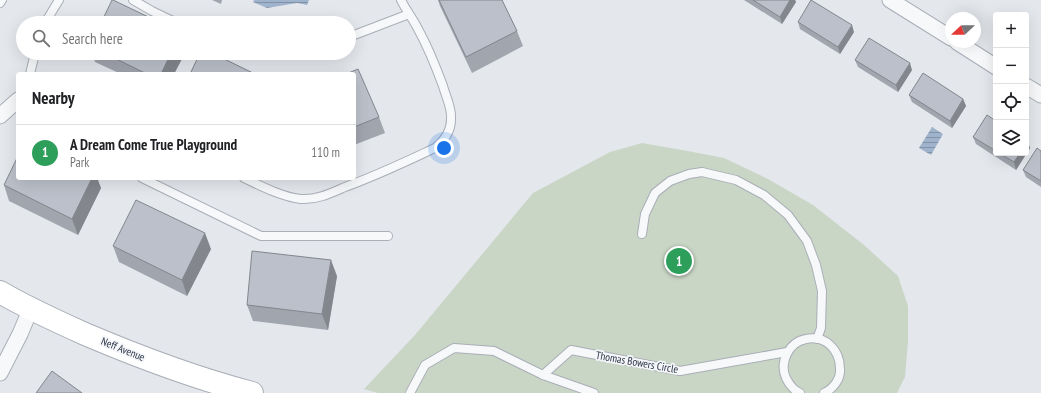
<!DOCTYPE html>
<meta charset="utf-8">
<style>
body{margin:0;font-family:"PT Sans Narrow",sans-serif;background:#f2f2f2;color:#202124}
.controls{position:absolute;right:12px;top:12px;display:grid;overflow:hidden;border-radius:4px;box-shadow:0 4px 16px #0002}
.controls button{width:36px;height:36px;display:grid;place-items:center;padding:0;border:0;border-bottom:1px solid #e0e0e0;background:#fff;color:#202124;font:20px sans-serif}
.compass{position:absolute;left:945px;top:12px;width:36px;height:36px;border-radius:50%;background:#fff;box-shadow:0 4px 16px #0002;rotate:248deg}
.you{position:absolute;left:444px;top:148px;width:14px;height:14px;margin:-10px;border:3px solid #fff;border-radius:50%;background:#1a73e8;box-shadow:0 0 0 6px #1a73e833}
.badge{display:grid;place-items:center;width:26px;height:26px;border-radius:50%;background:#d1495b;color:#fff;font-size:13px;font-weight:700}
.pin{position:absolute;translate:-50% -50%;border:2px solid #fff;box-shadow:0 1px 4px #0006}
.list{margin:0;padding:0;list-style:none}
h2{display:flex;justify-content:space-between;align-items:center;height:52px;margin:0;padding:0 16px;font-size:17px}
h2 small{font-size:13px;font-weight:400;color:#757577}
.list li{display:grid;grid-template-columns:26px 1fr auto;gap:12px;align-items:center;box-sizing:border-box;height:56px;padding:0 16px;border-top:1px solid #e0e0e0}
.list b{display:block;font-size:15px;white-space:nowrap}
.list p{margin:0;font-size:13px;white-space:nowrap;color:#757577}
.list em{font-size:13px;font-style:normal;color:#757577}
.icon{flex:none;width:22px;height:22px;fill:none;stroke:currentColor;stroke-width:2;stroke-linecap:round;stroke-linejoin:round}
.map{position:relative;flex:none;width:1041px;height:393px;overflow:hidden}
.search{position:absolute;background:#fff;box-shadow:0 4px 16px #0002;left:16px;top:16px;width:340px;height:44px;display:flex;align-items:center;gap:10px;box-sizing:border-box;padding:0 14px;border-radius:22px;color:#757577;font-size:15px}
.panel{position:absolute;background:#fff;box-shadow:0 4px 16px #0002;left:16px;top:72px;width:340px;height:108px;border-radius:4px}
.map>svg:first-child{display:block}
</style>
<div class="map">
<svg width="1041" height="393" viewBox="0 0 1041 393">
<defs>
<pattern id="water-rules" width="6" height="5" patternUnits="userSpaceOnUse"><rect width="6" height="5" fill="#9fb4cc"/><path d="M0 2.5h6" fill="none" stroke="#8293a7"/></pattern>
</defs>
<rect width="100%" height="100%" fill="#e4e7ec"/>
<polygon fill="#c9d6c5" points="642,143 693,152 724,158 768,179 813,205 864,245 898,276 908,306 908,341 905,377 897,393 378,393 364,389 415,335 533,193 610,152"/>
<g fill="url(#water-rules)">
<polygon points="254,0 309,0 307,5 297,3 267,8 253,2"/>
<polygon points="932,127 943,134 931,155 919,148"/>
</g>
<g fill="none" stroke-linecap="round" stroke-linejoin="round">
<defs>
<g id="lane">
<polyline points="133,0 152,11 177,23"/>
<polyline points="0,3 2,0"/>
<polyline points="45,23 59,0"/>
<polyline points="349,37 409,14"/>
<polyline points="30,74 35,53"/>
<polyline points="142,178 261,236 388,236"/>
<path d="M244 178C261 186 282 197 301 199 317 200 331 193 345 187 376 176 405 162 435 148 444 141 451 131 451 119 452 108 446 97 443 86 436 67 428 47 418 29 413 19 406 10 401 0"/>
<polyline points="642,234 645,214 655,193 670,181 689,174 702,172 736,180 764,195 788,215 807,241 816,265 822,291 821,328 817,339"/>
<polyline points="543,375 571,350 680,371 787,352"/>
<polyline points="410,393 425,365 454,348 494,351 543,375 594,393"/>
<path d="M800 393C793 390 789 384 786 378 779 362 789 342 806 339 826 335 840 350 840 369 841 379 833 389 824 393"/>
</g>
<g id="street">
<polyline points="890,0 951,38"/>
<polyline points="957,42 996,67"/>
<polyline points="1026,86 1041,95"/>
<polyline points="0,116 18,100"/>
<polyline points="0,373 20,334 31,308"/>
</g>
<path id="secondary" d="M0 292C27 308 56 321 85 334 139 357 195 378 252 393"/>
</defs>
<use href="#lane" stroke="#a9aeb7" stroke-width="10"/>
<use href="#street" stroke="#a9aeb7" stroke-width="17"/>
<use href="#secondary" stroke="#a9aeb7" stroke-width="24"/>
<use href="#lane" stroke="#f7f8fa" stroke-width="8"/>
<use href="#street" stroke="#f7f8fa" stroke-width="15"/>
<use href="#secondary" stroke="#fff" stroke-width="22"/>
</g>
<g fill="#a1a5ae">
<polygon points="212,0 222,0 221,4"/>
<polygon points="438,0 502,0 517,31 523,46 472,73 440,6"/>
<polygon points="744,0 795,0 796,2 782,24"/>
<polygon points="798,22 854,32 840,54 800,29"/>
<polygon points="92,53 185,53 174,74 121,74 95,62"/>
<polygon points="855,60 912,70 898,92 858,67"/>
<polygon points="354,74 379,117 385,133 354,145"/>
<polygon points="909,95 963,99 966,106 952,128 912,102"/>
<polygon points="996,121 996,153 1026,153 1027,140 1030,148 1016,170 976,144 973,137"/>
<polygon points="1041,151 1041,187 1026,177 1023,170"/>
<polygon points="18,178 97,178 101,188 78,235 9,201 4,185"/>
<polygon points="113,246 211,249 187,296 119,262"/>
<polygon points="337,276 328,330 253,321 247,305"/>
</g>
<g fill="#83868d">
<polygon points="790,0 795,0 796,2 782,24 780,17"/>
<polygon points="852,25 854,32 840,54 838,47"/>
<polygon points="171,53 185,53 174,74 161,74"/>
<polygon points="910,63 912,70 898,92 896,85"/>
<polygon points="963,99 966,106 952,128 950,121"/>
<polygon points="1027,140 1030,148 1016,170 1014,162 1020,153 1026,153 1026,143"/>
<polygon points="92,178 97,178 101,188 78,235 72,219"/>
<polygon points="205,233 211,249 187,296 182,280"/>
<polygon points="331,260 337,276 328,330 322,314"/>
</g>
<g fill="#bbc0ca" stroke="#83868d">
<polygon points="112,0 113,0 161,23 101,23"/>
<polygon points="439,0 502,0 517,31 466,57"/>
<polygon points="753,0 790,0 780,17"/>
<polygon points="811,0 852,25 838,47 798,22"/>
<polygon points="869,38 910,63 896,85 855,60"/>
<polygon points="104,53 171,53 161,74 147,74"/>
<polygon points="200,53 212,53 255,74 190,74"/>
<polygon points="358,69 379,117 354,127 354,74 346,74"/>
<polygon points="923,73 963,99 950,121 909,95"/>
<polygon points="987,115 996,121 996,151 973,137"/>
<polygon points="1037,148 1041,151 1041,181 1023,170"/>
<polygon points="999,153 1020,153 1014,162"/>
<polygon points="18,156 18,178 92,178 72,219 4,185"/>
<polygon points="136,200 205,233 182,280 113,246"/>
<polygon points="252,251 331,260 322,314 247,305"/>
<polygon points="52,371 82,393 36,393"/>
</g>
<g text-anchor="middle" stroke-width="3.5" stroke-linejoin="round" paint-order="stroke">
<g font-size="11" fill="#2b3445" stroke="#f4f6f9">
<text transform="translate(123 349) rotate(22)" y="4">Neff Avenue</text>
<text transform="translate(637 362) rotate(10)" y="4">Thomas Bowers Circle</text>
</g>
</g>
</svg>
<div class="controls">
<button>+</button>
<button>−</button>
<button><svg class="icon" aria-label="locate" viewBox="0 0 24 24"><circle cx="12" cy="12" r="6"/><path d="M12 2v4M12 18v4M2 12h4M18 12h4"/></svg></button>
<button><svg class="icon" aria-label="layers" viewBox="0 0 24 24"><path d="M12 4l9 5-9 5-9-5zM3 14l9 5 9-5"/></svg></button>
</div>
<svg class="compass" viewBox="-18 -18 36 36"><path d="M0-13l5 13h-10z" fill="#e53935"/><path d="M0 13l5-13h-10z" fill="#757577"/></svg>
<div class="you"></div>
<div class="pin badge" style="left:679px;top:261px;background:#2e9e5b">1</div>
<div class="search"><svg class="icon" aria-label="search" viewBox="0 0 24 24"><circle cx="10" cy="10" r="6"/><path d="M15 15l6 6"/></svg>Search here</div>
<section class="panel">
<h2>Nearby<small></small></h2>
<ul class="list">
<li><span class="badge" style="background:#2e9e5b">1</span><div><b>A Dream Come True Playground</b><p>Park</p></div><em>110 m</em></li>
</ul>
</section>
</div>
